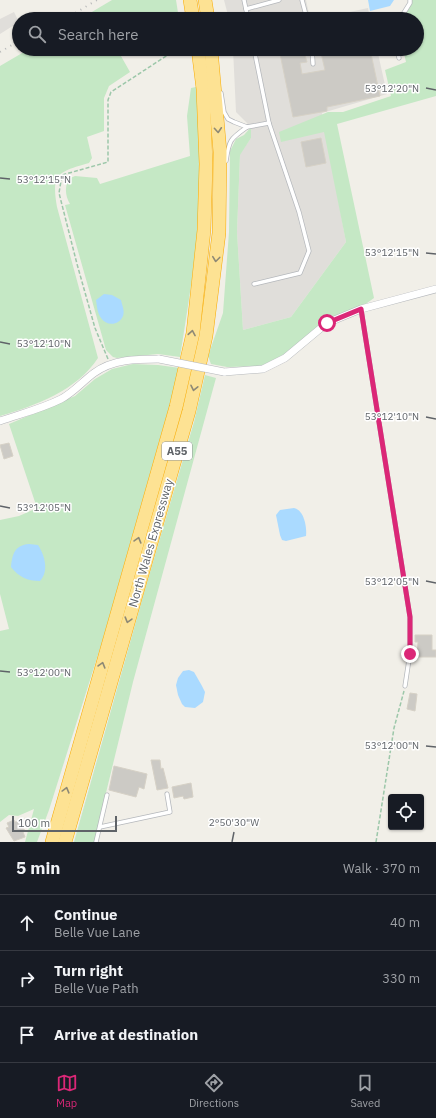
<!DOCTYPE html>
<meta charset="utf-8">
<style>
body{margin:0;font-family:"IBM Plex Sans",sans-serif;background:#20242c;color:#f1f3f6}
.controls{position:absolute;right:12px;bottom:12px;display:grid;overflow:hidden;border-radius:4px;box-shadow:0 1px 3px #0004}
.controls button{width:36px;height:36px;display:grid;place-items:center;padding:0;border:0;border-bottom:1px solid #363941;background:#171b24;color:#f1f3f6;font:20px sans-serif}
.scale{position:absolute;left:12px;bottom:10px;width:105px;box-sizing:border-box;padding-left:4px;border:2px solid #5f6368;border-top:0;font-size:11px;line-height:14px;white-space:nowrap;color:#5f6368;-webkit-text-stroke:3px #fff;paint-order:stroke}
.stop{position:absolute;width:12px;height:12px;margin:-9px;border:3px solid #db2777;border-radius:50%;background:#fff}
.stop.end{background:#db2777;border-color:#fff;box-shadow:0 1px 4px #0008}
.list{margin:0;padding:0;list-style:none}
h2{display:flex;justify-content:space-between;align-items:center;height:52px;margin:0;padding:0 16px;font-size:17px}
h2 small{font-size:13px;font-weight:400;color:#9ea1a6}
.list li{display:grid;grid-template-columns:26px 1fr auto;gap:12px;align-items:center;box-sizing:border-box;height:56px;padding:0 16px;border-top:1px solid #363941}
.list b{display:block;font-size:15px;white-space:nowrap}
.list p{margin:0;font-size:13px;white-space:nowrap;color:#9ea1a6}
.list em{font-size:13px;font-style:normal;color:#9ea1a6}
.icon{flex:none;width:22px;height:22px;fill:none;stroke:currentColor;stroke-width:2;stroke-linecap:round;stroke-linejoin:round}
.map{position:relative;flex:none;width:436px;height:842px;overflow:hidden}
.search{position:absolute;background:#171b24;box-shadow:0 1px 3px #0004;left:12px;right:12px;top:12px;height:44px;display:flex;align-items:center;gap:10px;box-sizing:border-box;padding:0 14px;border-radius:22px;color:#9ea1a6;font-size:15px}
.sheet{height:220px;background:#171b24}
nav{display:flex;justify-content:space-around;align-items:center;box-sizing:border-box;height:56px;border-top:1px solid #363941;background:#171b24;font-size:11px;color:#9ea1a6}
nav a{display:grid;justify-items:center;gap:2px}
nav .on{color:#db2777}
.map>svg:first-child{display:block}
</style>
<div class="map">
<svg width="436" height="842" viewBox="0 0 436 842">
<rect width="100%" height="100%" fill="#f1efe8"/>
<g fill="#e0deda">
<polygon points="224,0 306,0 310,19 229,19"/>
<polygon points="368,8 370,19 318,19"/>
<polygon points="14,12 19,22 0,34 0,19"/>
<polygon points="233,49 377,49 387,94 322,113 346,242 291,317 243,330 237,232 240,154 251,138 251,127 236,112"/>
</g>
<g fill="#c5e8c5">
<polygon points="112,0 176,0 179,19 80,19"/>
<polygon points="412,0 436,0 436,96 337,124 374,298 360,308 325,321 283,356 262,366 227,367 211,364 208,356 223,313 229,232 230,151 236,139 244,135 251,127 251,138 240,155 237,232 243,330 291,317 346,242 324,132 281,142 279,132 328,112 343,112 391,96 385,70 406,62 403,49 417,49 417,19 403,19 412,3"/>
<path d="M29 49H117L130 72 109 86 104 98V131L87 137 92 158 89 163C58 172 51 173 57 207L98 358C76 391 37 405 0 416V66Z"/>
<path d="M196 87C199 125 201 165 199 203 197 254 188 306 180 357L158 354 117 358 113 357 106 350 65 205 70 204C65 195 65 189 68 179L75 176 97 178 100 184 190 156 187 116 191 88Z"/>
<polygon points="133,364 158,365 180,368 102,642 49,810 37,842 25,842 34,809 18,816 9,815 0,822 0,631 9,629 0,594 0,520 19,516 37,508 9,424 75,396 95,379 112,369"/>
<polygon points="205,375 216,378 133,682 94,842 74,842 144,593 194,422"/>
</g>
<g fill="#aadaff">
<polygon points="368,0 394,0 390,6 370,11"/>
<path d="M104 294 112 295 121 300C122 305 125 311 123 316 119 326 106 326 101 318 97 312 97 306 96 300Z"/>
<path d="M294 508C304 510 307 527 306 536L286 541 282 540 280 535 276 515 280 510Z"/>
<path d="M29 544 38 545C45 556 49 571 40 581 27 581 19 577 11 567 12 554 15 545 29 544Z"/>
<polygon points="189,670 194,672 202,686 205,692 203,702 195,708 185,707 182,704 178,695 176,685 178,678 183,671"/>
</g>
<g fill="#cccac5" stroke="#d6d1c6">
<polygon points="279,49 308,49 309,54 305,55 307,62 300,63 302,74 325,70 321,53 341,49 370,49 380,96 327,107 327,111 293,117"/>
<polygon points="321,138 326,163 306,167 301,142"/>
<polygon points="9,443 13,456 4,459 0,445"/>
<polygon points="415,635 432,635 432,650 436,650 436,657 417,657 418,642 415,642"/>
<polygon points="410,693 417,694 415,711 407,709"/>
<polygon points="151,760 160,760 161,769 163,768 168,788 157,790"/>
<polygon points="114,766 147,774 144,789 139,787 136,797 109,790"/>
<polygon points="191,783 193,797 184,799 183,796 174,798 172,787"/>
<polygon points="14,820 15,822 20,821 25,831 23,832 25,837 14,841 6,828 9,827 7,823"/>
</g>
<g fill="none" stroke-linecap="round" stroke-linejoin="round">
<defs>
<g id="lane">
<polyline points="244,0 248,19"/>
<polyline points="302,0 307,19"/>
<polyline points="246,9 279,0"/>
<polyline points="400,19 410,3 410,0"/>
<polyline points="312,49 313,64"/>
<polyline points="397,49 399,58"/>
<polyline points="221,93 224,112 228,119 234,122 247,127 269,123"/>
<path d="M226 161C229 140 230 139 247 127"/>
<polyline points="254,284 300,273 309,251 299,212 269,123 254,49"/>
<polyline points="361,309 410,617 410,653 405,686"/>
<polyline points="100,827 170,812 167,794"/>
<polyline points="96,842 107,795"/>
</g>
<g id="street">
<polyline points="224,372 263,369 285,358 327,323 361,309 436,289"/>
<path d="M0 421C20 414 41 409 61 399 73 393 83 381 94 373 113 359 137 359 159 359"/>
</g>
<g id="highway">
<polyline points="190,0 193,19"/>
<polyline points="205,0 208,19"/>
<polyline points="52,842 176,407 193,333 204,230 206,164 203,89 198,49"/>
<polyline points="65,842 189,411 206,336 219,233 220,152 211,49"/>
</g>
</defs>
<use href="#lane" stroke="#b5b8bc" stroke-width="5"/>
<use href="#street" stroke="#b5b8bc" stroke-width="8"/>
<use href="#highway" stroke="#f9ab00" stroke-width="14"/>
<g stroke="#9cc7a9" stroke-width="1.5" stroke-dasharray="4 2" stroke-linecap="butt">
<polyline points="108,359 95,328 77,264 59,193 62,175 108,162 108,100 111,92 177,49"/>
<polyline points="376,842 394,728 404,691"/>
</g>
<use href="#lane" stroke="#fff" stroke-width="3.5"/>
<use href="#street" stroke="#fff" stroke-width="7"/>
<use href="#highway" stroke="#fde293" stroke-width="13"/>
<g stroke="#b6b7b8" stroke-width="2" stroke-dasharray="1 5" stroke-linecap="butt">
<polyline points="65,19 97,0"/>
<polyline points="0,52 19,41"/>
</g>
<defs>
<polyline id="street-bridge" points="159,359 224,372"/>
</defs>
<use href="#street-bridge" stroke="#b5b8bc" stroke-width="8" stroke-linecap="butt"/>
<use href="#street-bridge" stroke="#fff" stroke-width="7"/>
</g>
<defs><path id="oneway-chevron" d="M-2-3.5L2.5 0L-2 3.5" fill="none" stroke-width="1.6" stroke-linecap="round" stroke-linejoin="round"/></defs>
<g stroke="#8e8975">
<use href="#oneway-chevron" transform="translate(218 130) rotate(86)"/>
<use href="#oneway-chevron" transform="translate(216 259) rotate(97)"/>
<use href="#oneway-chevron" transform="translate(192 333) rotate(-80)"/>
<use href="#oneway-chevron" transform="translate(194 388) rotate(102)"/>
<use href="#oneway-chevron" transform="translate(138 540) rotate(-74)"/>
<use href="#oneway-chevron" transform="translate(128 620) rotate(106)"/>
<use href="#oneway-chevron" transform="translate(102 665) rotate(-74)"/>
<use href="#oneway-chevron" transform="translate(66 790) rotate(-75)"/>
</g>
<g fill="none" stroke-linecap="round" stroke-linejoin="round">
<polyline stroke="#db2777" stroke-width="5" points="327,323 361,309 410,617 410,654"/>
</g>
<path fill="none" stroke="#5f6368" stroke-width="1.5" d="M426 88 436 90M0 178 10 179M426 253 436 254M0 342 10 344M426 417 436 419M0 506 10 508M426 581 436 583M0 671 10 672M426 746 436 747M232 842 234 832"/>
<g text-anchor="middle" stroke-width="3" stroke-linejoin="round" paint-order="stroke">
<rect fill="#fff" stroke="#8f9295" stroke-width="1" x="162" y="442" width="30" height="18" rx="3"/>
<g font-size="11" font-weight="bold" fill="#5f6368">
<text x="177" y="455">A55</text>
</g>
<g font-size="12" fill="#5f6368" stroke="#fff">
<text transform="translate(151 543) rotate(-74)" y="4">North Wales Expressway</text>
</g>
</g>
<g font-size="10" text-anchor="middle" fill="#5f6368" stroke="#fff" stroke-width="3" stroke-linejoin="round" paint-order="stroke">
<text x="392" y="92">53°12'20"N</text>
<text x="44" y="183">53°12'15"N</text>
<text x="392" y="256">53°12'15"N</text>
<text x="44" y="347">53°12'10"N</text>
<text x="392" y="420">53°12'10"N</text>
<text x="44" y="511">53°12'05"N</text>
<text x="392" y="585">53°12'05"N</text>
<text x="44" y="676">53°12'00"N</text>
<text x="392" y="749">53°12'00"N</text>
<text x="234" y="826">2°50'30"W</text>
</g>
</svg>
<div class="controls">
<button><svg class="icon" aria-label="locate" viewBox="0 0 24 24"><circle cx="12" cy="12" r="6"/><path d="M12 2v4M12 18v4M2 12h4M18 12h4"/></svg></button>
</div>
<div class="scale">100 m</div>
<div class="stop" style="left:327px;top:323px"></div>
<div class="stop end" style="left:410px;top:654px"></div>
<div class="search"><svg class="icon" aria-label="search" viewBox="0 0 24 24"><circle cx="10" cy="10" r="6"/><path d="M15 15l6 6"/></svg>Search here</div>
</div>
<section class="sheet">
<h2>5 min<small>Walk · 370 m</small></h2>
<ul class="list">
<li><svg class="icon" aria-label="ahead" viewBox="0 0 24 24"><path d="M12 20V5M6 11l6-6 6 6"/></svg><div><b>Continue</b><p>Belle Vue Lane</p></div><em>40 m</em></li>
<li><svg class="icon" aria-label="right" viewBox="0 0 24 24"><path d="M7 20v-9h11M14 6l5 5-5 5"/></svg><div><b>Turn right</b><p>Belle Vue Path</p></div><em>330 m</em></li>
<li><svg class="icon" aria-label="arrive" viewBox="0 0 24 24"><path d="M6 21V4h12l-3 4 3 4H6"/></svg><div><b>Arrive at destination</b></div></li>
</ul>
</section>
<nav>
<a class="on"><svg class="icon" aria-label="map" viewBox="0 0 24 24"><path d="M3 6l6-2 6 2 6-2v14l-6 2-6-2-6 2zM9 4v14M15 6v14"/></svg>Map</a>
<a><svg class="icon" aria-label="directions" viewBox="0 0 24 24"><path d="M12 3l9 9-9 9-9-9zM9 14v-3h6M13 9l2 2-2 2"/></svg>Directions</a>
<a><svg class="icon" aria-label="saved" viewBox="0 0 24 24"><path d="M7 4h10v16l-5-4-5 4z"/></svg>Saved</a>
</nav>
